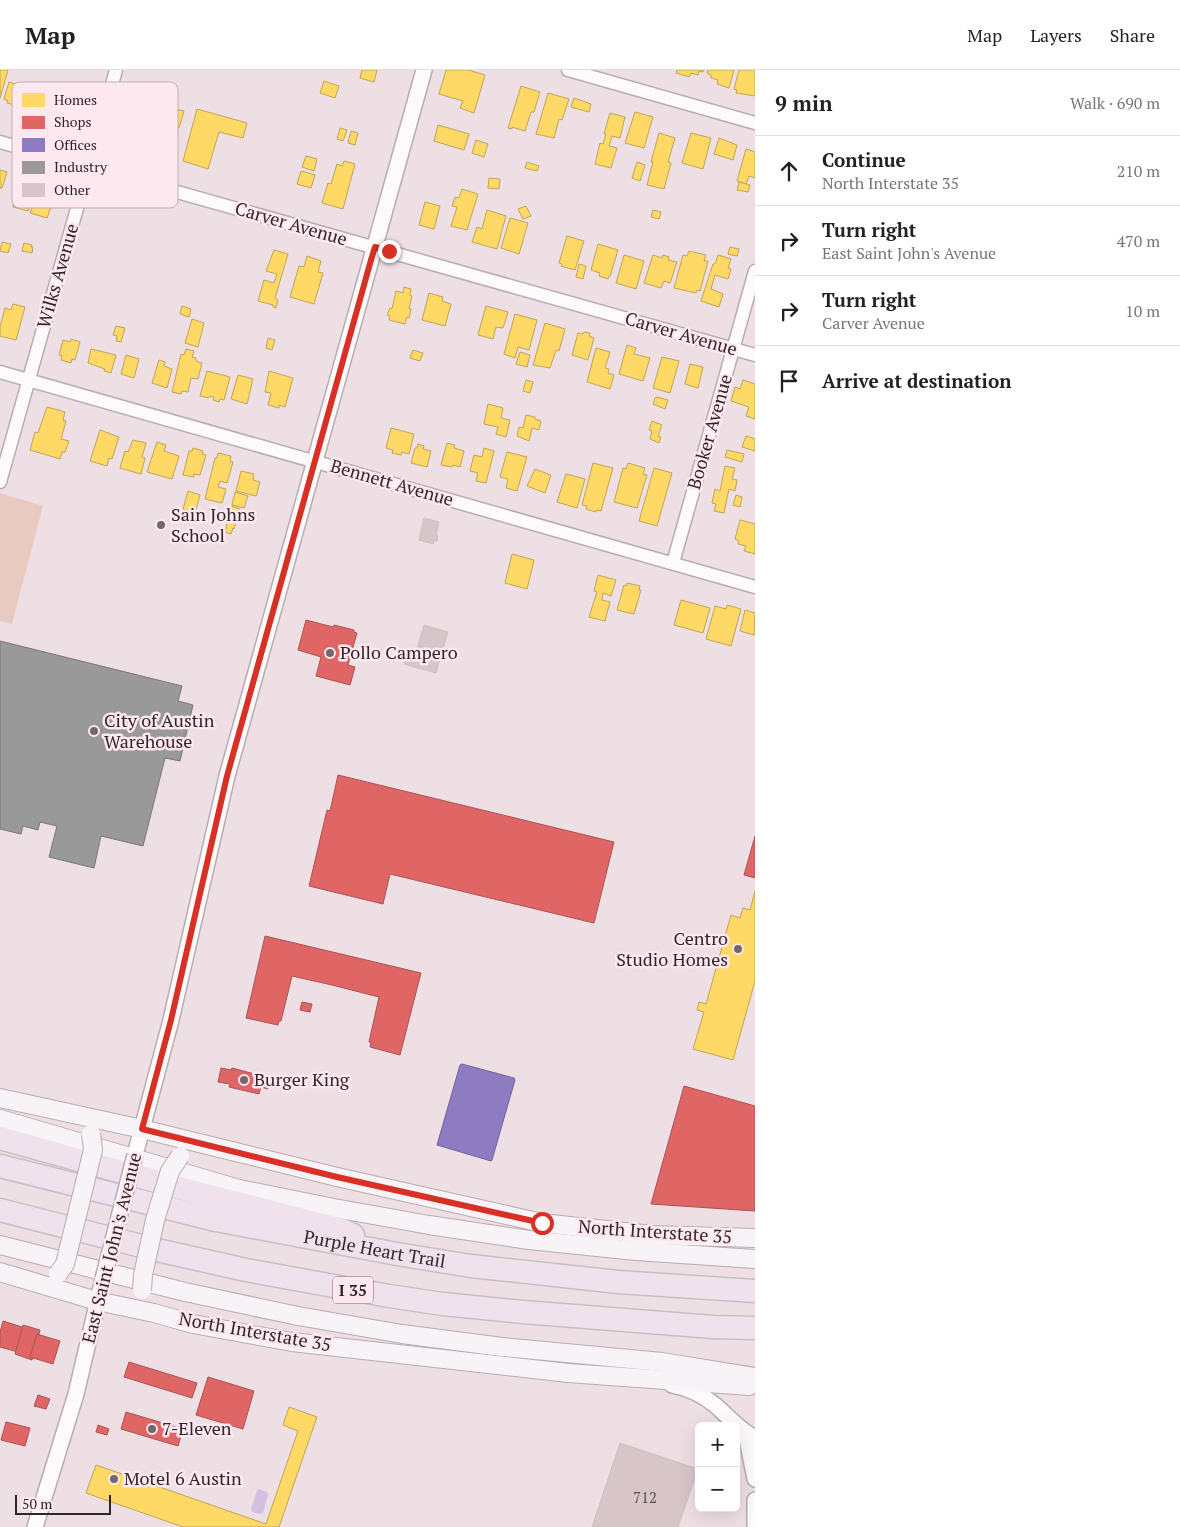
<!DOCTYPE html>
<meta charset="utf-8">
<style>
body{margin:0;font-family:"PT Serif",serif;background:#f6f6f6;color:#222}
.controls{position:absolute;right:15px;bottom:15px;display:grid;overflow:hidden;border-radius:8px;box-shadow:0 5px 20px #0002}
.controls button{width:45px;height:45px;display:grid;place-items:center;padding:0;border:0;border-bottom:1px solid #e0e0e0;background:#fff;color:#222;font:25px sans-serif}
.scale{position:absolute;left:15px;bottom:12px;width:96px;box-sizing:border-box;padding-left:5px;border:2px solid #302629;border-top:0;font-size:14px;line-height:18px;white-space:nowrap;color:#302629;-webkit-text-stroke:4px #fee8ef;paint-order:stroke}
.stop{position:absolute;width:15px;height:15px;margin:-11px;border:4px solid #d93025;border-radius:50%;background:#fff}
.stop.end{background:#d93025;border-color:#fff;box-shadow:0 1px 5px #0008}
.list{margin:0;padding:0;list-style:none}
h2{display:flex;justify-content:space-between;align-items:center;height:65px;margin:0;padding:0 20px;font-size:21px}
h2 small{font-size:16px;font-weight:400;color:#767676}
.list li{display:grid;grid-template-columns:32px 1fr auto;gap:15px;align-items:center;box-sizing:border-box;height:70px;padding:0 20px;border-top:1px solid #e0e0e0}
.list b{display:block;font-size:19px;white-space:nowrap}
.list p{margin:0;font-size:16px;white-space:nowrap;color:#767676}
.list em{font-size:16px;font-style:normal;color:#767676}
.icon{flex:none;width:28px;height:28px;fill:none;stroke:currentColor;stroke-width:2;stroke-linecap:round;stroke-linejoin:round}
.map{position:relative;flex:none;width:755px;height:1457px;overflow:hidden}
header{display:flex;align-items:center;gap:30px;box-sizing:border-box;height:70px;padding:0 25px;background:#fff;border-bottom:1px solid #e0e0e0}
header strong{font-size:24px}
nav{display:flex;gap:28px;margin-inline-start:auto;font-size:18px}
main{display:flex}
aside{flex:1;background:#fff}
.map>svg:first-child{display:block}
</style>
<header>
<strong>Map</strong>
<nav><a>Map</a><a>Layers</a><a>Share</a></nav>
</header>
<main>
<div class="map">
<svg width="755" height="1457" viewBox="0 0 755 1457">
<rect width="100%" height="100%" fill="#eedfe4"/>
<polygon fill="#e9cac1" points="0,423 43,436 12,554 0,551"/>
<polygon fill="#d5c0e5" points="259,1419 267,1422 268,1425 263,1443 260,1444 252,1442 251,1439 257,1420"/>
<g fill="#ffd966" stroke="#c1a354">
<polygon points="0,0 8,0 0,28"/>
<polygon points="362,0 377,0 374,12 360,8"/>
<polygon points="446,0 468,0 485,5 474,43 460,38 463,31 439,24"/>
<polygon points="677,0 704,0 703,2 699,1 698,5 691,3 689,7 676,3"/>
<polygon points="708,0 734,0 729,18 717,14 718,10 711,8 711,5 707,3"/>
<polygon points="739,0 755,0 755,26 736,23 737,20 734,19"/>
<polygon points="324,11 339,16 335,28 320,23"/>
<polygon points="9,12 33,19 24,47 12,44 15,35 7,33 8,31 4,29"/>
<polygon points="521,16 540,22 534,42 531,42 525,61 512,57 512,59 508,58"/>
<polygon points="548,23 569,29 562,50 559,49 554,68 536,64"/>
<polygon points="574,28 591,34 589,42 571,37"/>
<polygon points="162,36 184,41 179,58 174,56 165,89 148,84"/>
<polygon points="197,39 247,53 243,68 219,62 208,99 183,91"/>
<polygon points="635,42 653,47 644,78 625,73"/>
<polygon points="610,43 625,47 620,68 612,66 609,76 617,78 611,98 595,94 600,73 603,74 606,64 604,64"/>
<polygon points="438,55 469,64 464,80 434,71"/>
<polygon points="340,58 347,60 343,71 337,69"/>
<polygon points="351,61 358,63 355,75 348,73"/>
<polygon points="659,63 675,68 668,92 671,93 664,119 647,115 653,92 651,92"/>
<polygon points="691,63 711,68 703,99 682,93"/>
<polygon points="719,68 737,75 733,90 714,84"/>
<polygon points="476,70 488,74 484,87 472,83"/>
<polygon points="746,79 755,82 755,108 749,106 746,114 737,111"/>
<polygon points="306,86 317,89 314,101 302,97"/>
<polygon points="344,91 355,94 343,139 322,133 328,113 331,114 337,94 342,96"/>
<polygon points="527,92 539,96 537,101 525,98"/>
<polygon points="637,92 645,95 640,111 632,108"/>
<polygon points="21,99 38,104 28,141 13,137"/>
<polygon points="0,100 7,102 2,118 0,118"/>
<polygon points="301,101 315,105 311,118 297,114"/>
<polygon points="489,108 500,109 499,119 488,118"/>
<polygon points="40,112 45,113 46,112 57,116 53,138 51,137 47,148 30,143"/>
<polygon points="739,112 750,115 748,122 737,120"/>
<polygon points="462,119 478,124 467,160 451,156 457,137 452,136 455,127 459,128"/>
<polygon points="425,132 440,136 434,159 419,155"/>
<polygon points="526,136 531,146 523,149 518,139"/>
<polygon points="487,140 506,146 497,179 472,172 477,157 482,159"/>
<polygon points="653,140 661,142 659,149 651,147"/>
<polygon points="510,148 528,153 519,184 501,178"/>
<polygon points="567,166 584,171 575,200 561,196 562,194 559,193"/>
<polygon points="2,172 11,174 8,183 0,181"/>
<polygon points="24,173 32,175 31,177 33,177 32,183 22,181"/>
<polygon points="598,174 618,180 610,206 609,206 608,209 599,206 600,203 591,200"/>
<polygon points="730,177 739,179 737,186 728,184"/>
<polygon points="274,180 288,184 275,228 278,230 276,238 273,237 273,235 258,231 264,210 274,213 277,204 266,201"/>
<polygon points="689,181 706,185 704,191 708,191 700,221 697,220 696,223 674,218 683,185 687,186"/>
<polygon points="624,185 644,191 636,219 616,213"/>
<polygon points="653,185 662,188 663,185 669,187 668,190 677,192 670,213 664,211 661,218 644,213"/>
<polygon points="718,185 731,189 728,198 731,199 728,209 715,205 711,219 723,224 719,237 701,231 713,194 715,194"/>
<polygon points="307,186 321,191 318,202 323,203 314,234 290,227 299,196 304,197"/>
<polygon points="579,194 586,196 583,209 576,207"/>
<polygon points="404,217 411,219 410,225 412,226 409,239 411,239 409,248 407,247 405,254 389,250 390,246 387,245 390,238 392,239 396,221 403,223"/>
<polygon points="429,223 443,227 442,231 451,234 445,256 422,250"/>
<polygon points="13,234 25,237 16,270 0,266 0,257 5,238 11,240"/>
<polygon points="182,236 191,239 189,247 180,244"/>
<polygon points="486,236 508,242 503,258 496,257 493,269 478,265"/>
<polygon points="515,244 537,250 529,280 518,277 515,288 504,284"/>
<polygon points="192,249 204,253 198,277 185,273"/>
<polygon points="545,253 565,259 559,281 556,280 550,298 533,295"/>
<polygon points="116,256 125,258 121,272 116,271 117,266 113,265"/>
<polygon points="584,262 590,263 589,266 594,268 588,290 572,285 578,263 583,264"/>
<polygon points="268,268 275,270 272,280 266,278"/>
<polygon points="71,269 80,272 75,290 72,289 71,293 61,290 62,286 59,285 63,270 70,272"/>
<polygon points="627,275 636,278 634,284 650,288 643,311 619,304"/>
<polygon points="596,278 610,282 605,298 609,299 608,303 614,305 610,319 587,312"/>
<polygon points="91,279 116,285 111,303 104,301 105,299 88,293"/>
<polygon points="186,279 194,281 192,287 196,288 196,291 202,293 198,309 191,308 188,322 182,321 181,324 172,322 181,284 184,285"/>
<polygon points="413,280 423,283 420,291 410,288"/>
<polygon points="520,282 530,285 527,297 516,294"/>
<polygon points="126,285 139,289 134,308 121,304"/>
<polygon points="662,287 679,291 670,323 653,318"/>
<polygon points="159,290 165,292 164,296 172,299 167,318 152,313"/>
<polygon points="690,294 703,297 698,318 685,314"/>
<polygon points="207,301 230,307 224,330 220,329 219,332 213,330 214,327 210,326 209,328 200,326"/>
<polygon points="269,301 293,308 285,337 279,335 279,338 268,335 271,323 265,322"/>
<polygon points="238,305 253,309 247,334 231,329"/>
<polygon points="526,310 533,312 530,323 523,321"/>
<polygon points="743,310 755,314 755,349 746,346 749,337 731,331 735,317 740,319"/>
<polygon points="657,327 668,330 665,339 653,334 655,328"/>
<polygon points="488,334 503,338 501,348 510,350 506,367 496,364 498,357 484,354"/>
<polygon points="47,337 65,342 63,350 66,351 61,369 69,371 65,382 62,382 60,389 30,380 35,362 38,363"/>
<polygon points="526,345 535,347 535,349 541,351 539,360 532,358 529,371 517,366 519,357 523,358"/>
<polygon points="652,351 662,355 658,366 661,367 659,373 650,369 652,361 649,360"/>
<polygon points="391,358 414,364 409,384 402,382 401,385 392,383 393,380 386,378"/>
<polygon points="100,360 119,367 112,389 109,388 107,396 90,391"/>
<polygon points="746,366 755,369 755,381 742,377"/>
<polygon points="133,370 146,373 142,387 145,388 141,404 120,398 125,381 128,382"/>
<polygon points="157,372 166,375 164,381 179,386 172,409 147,402"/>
<polygon points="447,373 455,375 454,378 464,381 460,397 453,395 452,397 441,395"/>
<polygon points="418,374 424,376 423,379 431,381 427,397 411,393 415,378 417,378"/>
<polygon points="193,378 203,381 202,384 206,385 200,405 194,404 194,407 183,405 189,381 192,381"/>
<polygon points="484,378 494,381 486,413 476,411 478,403 470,401 474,385 482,387"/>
<polygon points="727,380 744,384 742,392 725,387"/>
<polygon points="507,382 527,387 517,421 506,418 508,409 500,407"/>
<polygon points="218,383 231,386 230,391 233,392 227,413 220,411 218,417 226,419 222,433 205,429 215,388 217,388"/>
<polygon points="593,393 613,398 601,441 597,440 596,442 586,439 587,436 582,435"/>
<polygon points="628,393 645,398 643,404 647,405 637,438 614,432 623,398 626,399"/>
<polygon points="725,396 735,398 732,409 737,410 735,421 729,419 724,443 714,441 716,434 712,433 715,419 720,421"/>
<polygon points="654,398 672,403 657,456 639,451"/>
<polygon points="535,399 551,405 545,423 527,416"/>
<polygon points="241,401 254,404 253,410 260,412 256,426 236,421"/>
<polygon points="566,404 585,409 577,438 557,432"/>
<polygon points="188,421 200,425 195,443 183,439"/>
<polygon points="235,422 248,426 244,438 232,435"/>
<polygon points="736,425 742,427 740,437 733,435"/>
<polygon points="231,436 240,439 234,459 233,458 231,464 225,462"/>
<polygon points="740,450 755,454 755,484 744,481 746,476 738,474 739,471 735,469"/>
<polygon points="512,484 534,490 527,519 505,513"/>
<polygon points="598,505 616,510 611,526 603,523 602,530 610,532 605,551 589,547 597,522 594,521"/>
<polygon points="627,513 640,516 639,520 641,520 634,544 617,540 624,515 627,516"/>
<polygon points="681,530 710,538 703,563 674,555"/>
<polygon points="727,535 741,539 731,576 706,569 715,536 726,539"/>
<polygon points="745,540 755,543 754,565 740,561"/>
<polygon points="755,821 755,911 733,990 693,979 704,942 697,940 699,932 706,934 731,845 740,848 743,838 750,840"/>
<polygon points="289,1337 317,1347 279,1457 183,1457 86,1423 96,1395 266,1454 298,1361 283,1355"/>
</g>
<g fill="#e06666" stroke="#ab5354">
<polygon points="306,550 333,557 334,555 354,560 354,562 357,563 348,595 355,597 350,615 316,606 321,587 298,580"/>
<polygon points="338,705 614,772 594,853 390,804 383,834 309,816 327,740 330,741"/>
<polygon points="755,766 755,808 744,805"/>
<polygon points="265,866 421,903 400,985 370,977 371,972 369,972 379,927 332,915 292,906 281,951 279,951 278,955 246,948"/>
<polygon points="302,932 312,934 310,942 300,940"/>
<polygon points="221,998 231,1000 232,998 270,1008 268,1019 261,1017 259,1024 229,1017 230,1014 218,1012"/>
<polygon points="684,1016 755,1036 755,1141 651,1134"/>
<polygon points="3,1251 25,1258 18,1282 0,1277 0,1262"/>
<polygon points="23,1255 40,1260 32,1290 15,1284"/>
<polygon points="37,1264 60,1271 53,1294 30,1287"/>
<polygon points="129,1292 197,1313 192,1328 124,1307"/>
<polygon points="208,1307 254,1321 243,1359 196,1345"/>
<polygon points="38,1325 50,1329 46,1339 34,1336"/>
<polygon points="126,1342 183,1359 178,1376 121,1359"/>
<polygon points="6,1352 30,1358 25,1376 1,1370"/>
<polygon points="98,1355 109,1359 107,1365 96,1362"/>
</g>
<polygon fill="#8e7cc3" stroke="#726295" points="462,994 514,1008 515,1010 492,1090 491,1091 437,1075 460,995"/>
<polygon fill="#999" stroke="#7a7677" points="0,571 182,616 178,631 193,635 180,691 165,688 143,776 101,766 94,798 49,787 57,756 40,752 38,760 23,756 21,764 0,759"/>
<g fill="#d8c5c7" stroke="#ccc0c2">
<polygon points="424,448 439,452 436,465 438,466 437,471 434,471 433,474 419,470"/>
<polygon points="424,555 448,562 441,586 417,579"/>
<polygon points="408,579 440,588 436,603 404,594"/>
<polygon points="620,1373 698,1399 678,1457 592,1457"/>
</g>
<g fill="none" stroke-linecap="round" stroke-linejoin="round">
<defs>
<g id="minor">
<polyline points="568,0 755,53"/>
<polyline points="0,72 755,285"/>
<polyline points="0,302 755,517"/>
<polyline points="0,412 116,0"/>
<polyline points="673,493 755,201"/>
</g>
<g id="tertiary">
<polyline points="135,1085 171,950 227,706 424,0"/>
<path d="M672 1315C687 1318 703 1325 715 1335 728 1346 739 1360 755 1368"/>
<polyline points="746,1364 755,1409"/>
<polyline points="35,1457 76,1324 103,1209"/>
<polyline points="755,1457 755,1430"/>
</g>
<g id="secondary">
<polyline points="0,1028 142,1059 337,1107 542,1153 652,1165 755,1168"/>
<polyline points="0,1049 239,1119 334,1138 429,1155 529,1170 636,1181 755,1189"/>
<polyline points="0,1175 185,1222 298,1246 402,1264 502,1277 662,1292 755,1307"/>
<polyline points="0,1202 97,1231 154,1243 193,1254 292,1272 568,1303 749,1316"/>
</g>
<g id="motorway">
<polyline points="0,1068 198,1123 342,1160 353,1165"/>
<path id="s1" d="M0 1096 216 1150 397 1184 471 1196 618 1212 755 1221"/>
<polyline points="0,1140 157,1180 246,1200 389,1226 443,1234 523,1242 713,1257 755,1258"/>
</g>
</defs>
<use href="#minor" stroke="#b8acb0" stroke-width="15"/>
<use href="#tertiary" stroke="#b8acb0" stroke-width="18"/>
<use href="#secondary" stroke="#b8acb0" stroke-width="20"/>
<use href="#motorway" stroke="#c7c0c3" stroke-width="25"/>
<use href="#minor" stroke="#fcfafb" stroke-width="12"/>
<use href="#tertiary" stroke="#fcfafb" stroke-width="15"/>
<use href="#secondary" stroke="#f8f3f7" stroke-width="18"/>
<use href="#motorway" stroke="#f0e2ec" stroke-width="22"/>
<defs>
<polyline id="tertiary-bridge" points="103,1209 135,1085"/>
<g id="secondary-bridge">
<polyline points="58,1204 65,1194 93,1080 91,1064"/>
<polyline points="142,1220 143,1205 155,1150 170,1101 180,1086"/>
</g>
</defs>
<use href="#tertiary-bridge" stroke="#b8acb0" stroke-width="18" stroke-linecap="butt"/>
<use href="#secondary-bridge" stroke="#b8acb0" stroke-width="20" stroke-linecap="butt"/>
<use href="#tertiary-bridge" stroke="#fcfafb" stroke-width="15"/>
<use href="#secondary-bridge" stroke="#f8f3f7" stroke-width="18"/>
</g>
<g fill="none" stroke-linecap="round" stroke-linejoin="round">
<polyline stroke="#d93025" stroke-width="6" points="389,181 375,177 371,190 227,706 171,950 142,1059 337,1107 542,1153"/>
</g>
<g fill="#72676a" stroke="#fee8ef" stroke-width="2">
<circle cx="161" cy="455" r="5"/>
<circle cx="330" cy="583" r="5"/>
<circle cx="94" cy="661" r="5"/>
<circle cx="738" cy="879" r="5"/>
<circle cx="244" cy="1010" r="5"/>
<circle cx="152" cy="1359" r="5"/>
<circle cx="114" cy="1409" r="5"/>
</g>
<g text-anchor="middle" stroke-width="5" stroke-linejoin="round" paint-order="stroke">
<g font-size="15" fill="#5c5052">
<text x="645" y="1433">712</text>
</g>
<rect fill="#fee8ef" stroke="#6e6064" stroke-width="1" x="333" y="1206.5" width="40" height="27" rx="4"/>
<g font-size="16" font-weight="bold" fill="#302629">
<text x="353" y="1226">I 35</text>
</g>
<g font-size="18" fill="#302629" stroke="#fee8ef">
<text transform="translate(291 154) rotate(16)" y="6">Carver Avenue</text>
<text transform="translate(58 206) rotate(-74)" y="6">Wilks Avenue</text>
<text transform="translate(681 264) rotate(16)" y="6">Carver Avenue</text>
<text transform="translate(710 362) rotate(-74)" y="6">Booker Avenue</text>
<text transform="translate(392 413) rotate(16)" y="6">Bennett Avenue</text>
<text transform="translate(655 1162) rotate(4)" y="6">North Interstate 35</text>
<text transform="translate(112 1178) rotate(-76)" y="6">East Saint John's Avenue</text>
<text dy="6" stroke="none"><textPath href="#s1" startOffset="384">Purple Heart Trail</textPath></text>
<text transform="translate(255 1262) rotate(10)" y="6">North Interstate 35</text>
</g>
<g font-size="18" fill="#302629" stroke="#fee8ef" text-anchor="start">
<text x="171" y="451">Sain Johns<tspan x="171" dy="21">School</tspan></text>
<text x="340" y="589">Pollo Campero</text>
<text x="104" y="657">City of Austin<tspan x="104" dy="21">Warehouse</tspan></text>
<text x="728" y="875" text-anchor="end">Centro<tspan x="728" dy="21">Studio Homes</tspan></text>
<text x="254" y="1016">Burger King</text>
<text x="162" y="1365">7-Eleven</text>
<text x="124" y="1415">Motel 6 Austin</text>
</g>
</g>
<rect x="12" y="12" width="166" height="126" rx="8" fill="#fee8ef" stroke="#c0aeb4" stroke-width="1"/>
<rect x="22" y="23" width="23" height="14" fill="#ffd966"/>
<rect x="22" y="46" width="23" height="13" fill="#e06666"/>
<rect x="22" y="68" width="23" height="14" fill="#8e7cc3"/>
<rect x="22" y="91" width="23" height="13" fill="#999"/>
<rect x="22" y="113" width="23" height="14" fill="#d8c5c7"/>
<g font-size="14" fill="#302629">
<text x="54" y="35">Homes</text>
<text x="54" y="57">Shops</text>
<text x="54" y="80">Offices</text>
<text x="54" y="102">Industry</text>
<text x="54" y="125">Other</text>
</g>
</svg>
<div class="controls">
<button>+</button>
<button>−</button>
</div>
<div class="scale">50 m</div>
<div class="stop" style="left:542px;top:1153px"></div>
<div class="stop end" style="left:389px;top:181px"></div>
</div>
<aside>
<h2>9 min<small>Walk · 690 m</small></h2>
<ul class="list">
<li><svg class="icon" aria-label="ahead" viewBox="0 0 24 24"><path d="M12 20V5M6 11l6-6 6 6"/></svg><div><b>Continue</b><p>North Interstate 35</p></div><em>210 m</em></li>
<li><svg class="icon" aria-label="right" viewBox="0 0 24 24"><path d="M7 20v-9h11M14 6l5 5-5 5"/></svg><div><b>Turn right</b><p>East Saint John's Avenue</p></div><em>470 m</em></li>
<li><svg class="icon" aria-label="right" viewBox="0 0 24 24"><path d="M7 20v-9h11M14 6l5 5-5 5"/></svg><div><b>Turn right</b><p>Carver Avenue</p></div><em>10 m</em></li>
<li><svg class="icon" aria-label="arrive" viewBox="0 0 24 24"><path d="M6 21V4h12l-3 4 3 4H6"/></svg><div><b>Arrive at destination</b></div></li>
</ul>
</aside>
</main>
